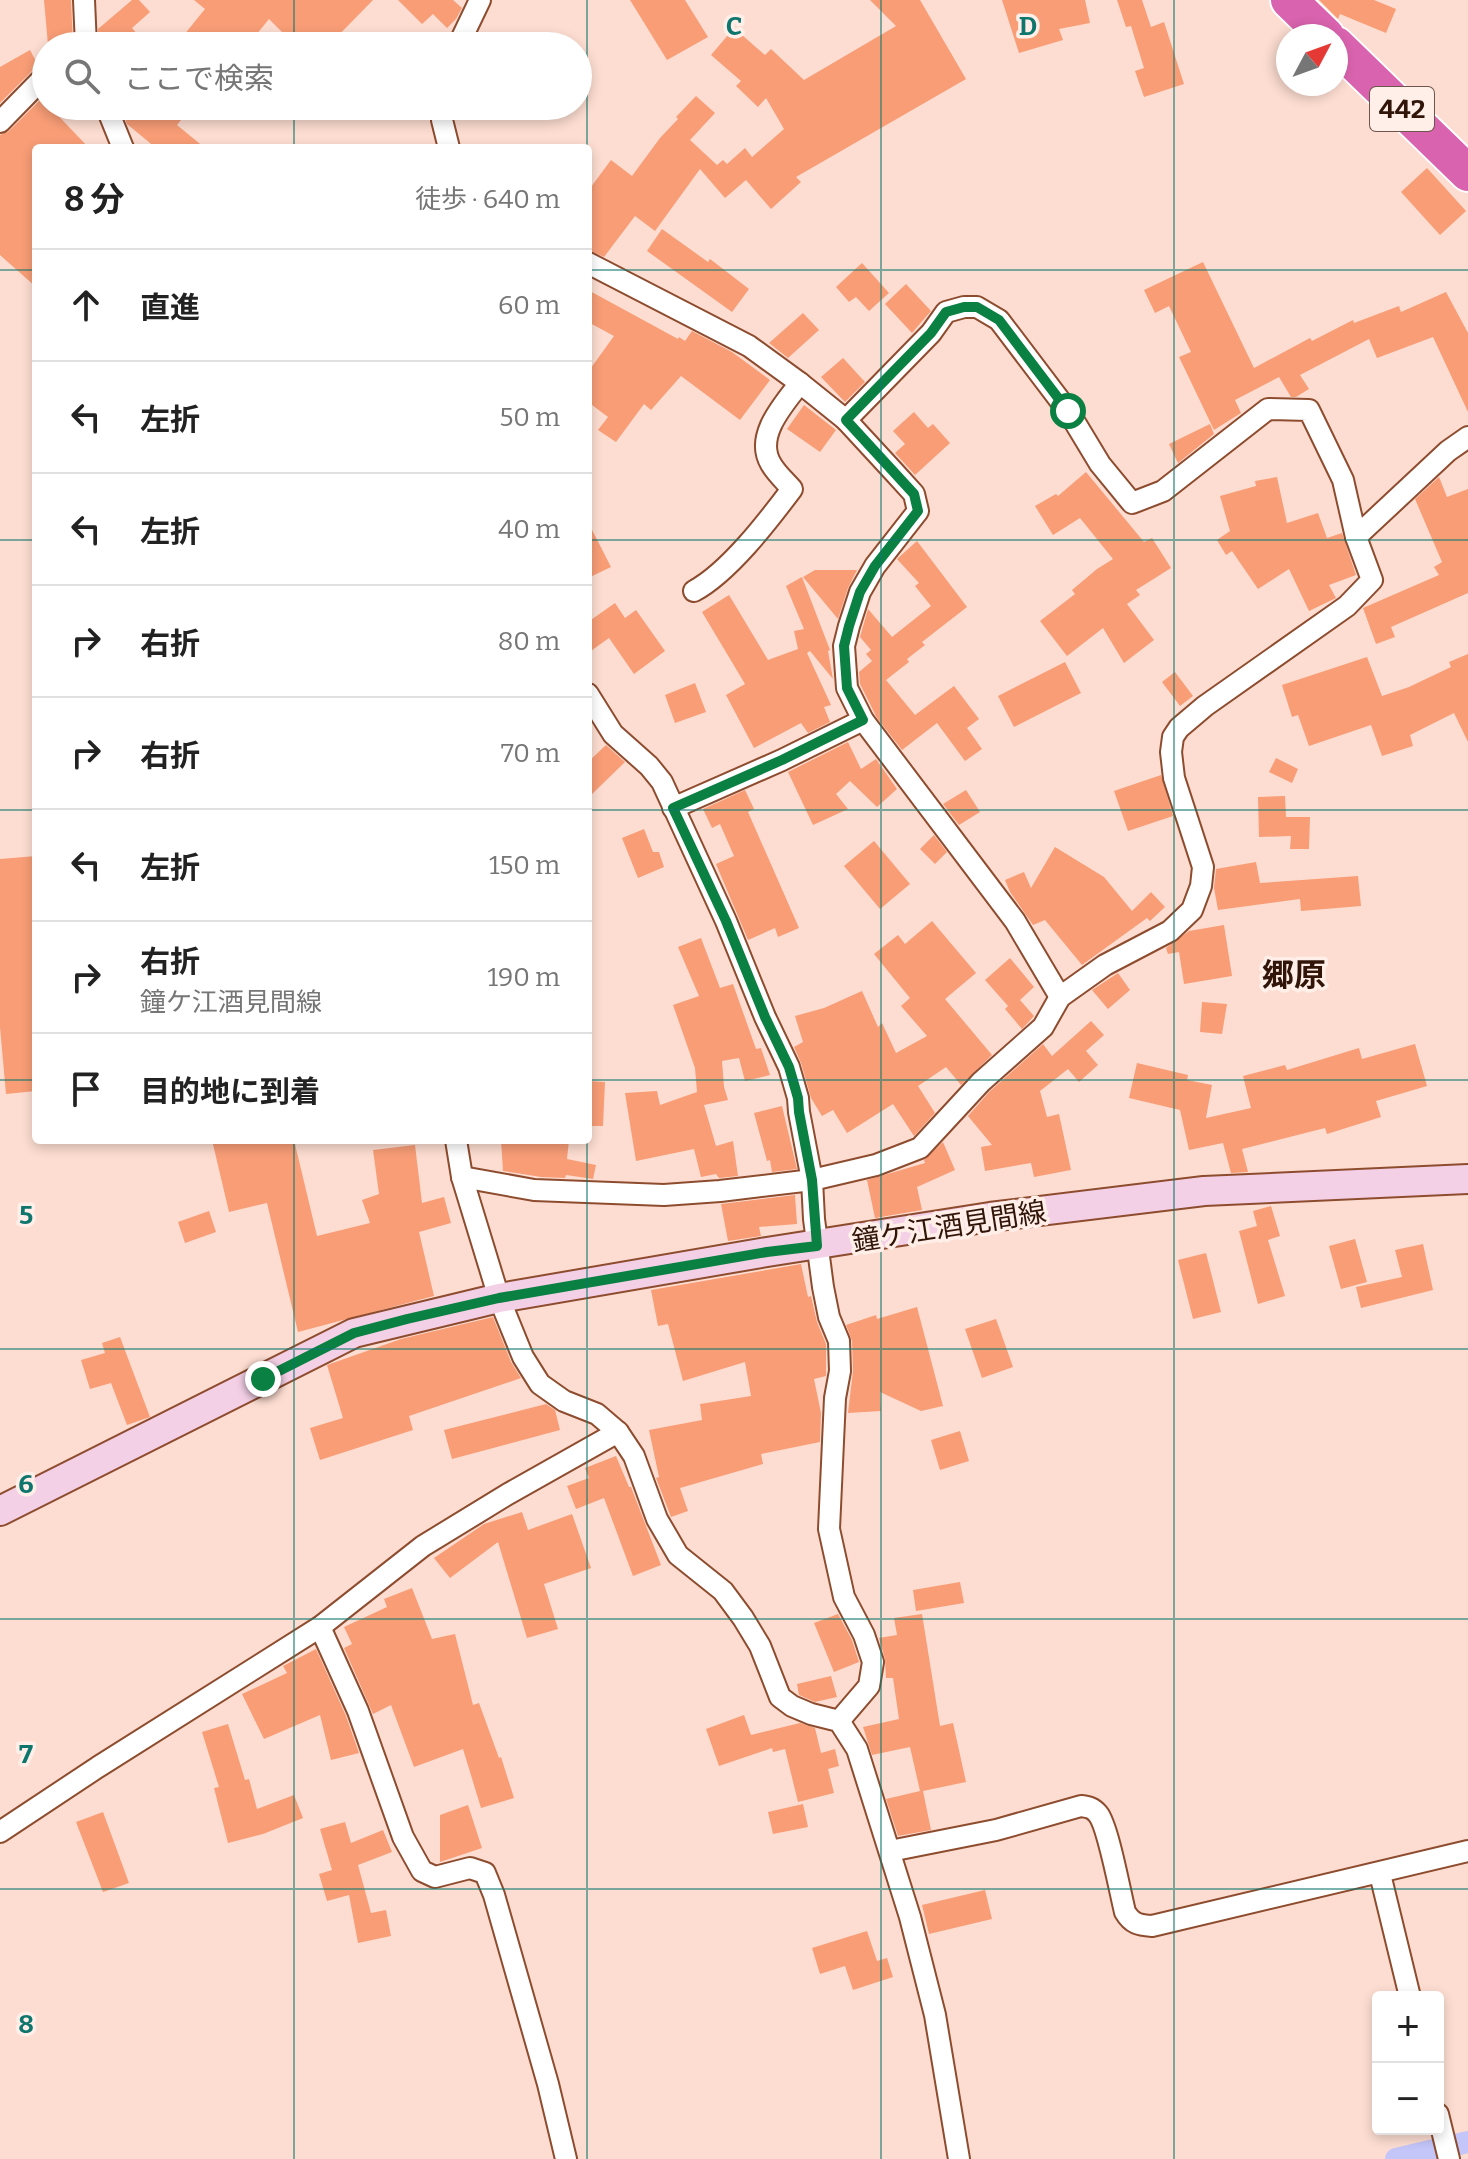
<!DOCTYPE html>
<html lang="ja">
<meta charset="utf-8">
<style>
body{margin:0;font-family:Bitter,"Noto Sans JP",serif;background:#f2f2f2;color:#222}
.controls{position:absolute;right:24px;bottom:24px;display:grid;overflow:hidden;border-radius:8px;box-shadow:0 4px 12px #0003}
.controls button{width:72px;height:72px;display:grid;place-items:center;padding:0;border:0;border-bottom:2px solid #e0e0e0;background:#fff;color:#222;font:40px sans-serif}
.compass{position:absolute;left:1276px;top:24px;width:72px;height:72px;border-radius:50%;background:#fff;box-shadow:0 4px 12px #0003;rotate:49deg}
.stop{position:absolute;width:24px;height:24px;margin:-18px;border:6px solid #0b8043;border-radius:50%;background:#fff}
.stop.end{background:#0b8043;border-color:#fff;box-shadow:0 2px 8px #0008}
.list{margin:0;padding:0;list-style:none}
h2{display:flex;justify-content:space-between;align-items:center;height:104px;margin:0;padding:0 32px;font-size:34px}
h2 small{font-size:26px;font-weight:400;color:#767676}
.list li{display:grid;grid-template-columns:52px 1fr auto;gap:24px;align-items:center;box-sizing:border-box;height:112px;padding:0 32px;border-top:2px solid #e0e0e0}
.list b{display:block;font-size:30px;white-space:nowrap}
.list p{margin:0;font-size:26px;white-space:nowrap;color:#767676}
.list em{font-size:26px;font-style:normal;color:#767676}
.icon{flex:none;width:44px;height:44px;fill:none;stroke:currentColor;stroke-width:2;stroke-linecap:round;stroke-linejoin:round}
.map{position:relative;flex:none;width:1468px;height:2159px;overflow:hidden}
.search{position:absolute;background:#fff;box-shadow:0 4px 12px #0003;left:32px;top:32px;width:560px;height:88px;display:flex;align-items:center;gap:20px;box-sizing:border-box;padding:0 28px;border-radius:44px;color:#767676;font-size:30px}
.panel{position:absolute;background:#fff;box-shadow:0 4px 12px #0003;left:32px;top:144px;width:560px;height:1000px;border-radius:8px}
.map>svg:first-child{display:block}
</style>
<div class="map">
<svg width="1468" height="2159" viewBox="0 0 1468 2159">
<rect width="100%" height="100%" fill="#fdddd1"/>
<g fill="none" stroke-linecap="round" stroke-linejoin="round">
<polyline stroke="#c4c5f9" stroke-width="22" points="1396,2159 1468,2142"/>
</g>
<g fill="#f89d76">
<polygon points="44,0 71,0 73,43 48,45"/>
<polygon points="132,0 139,0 150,12 132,28 139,36 99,40 98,29"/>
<polygon points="194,0 373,0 328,46 296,46 269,19 247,46 175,46 205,9"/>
<polygon points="398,0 453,0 462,8 456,19 447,28 433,14 422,24"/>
<polygon points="630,0 685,0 708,37 667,60"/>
<polygon points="870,0 920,0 966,79 796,177 801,182 771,209 746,180 725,198 700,169 655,231 635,216 604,257 588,250 588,191 611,160 632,176 660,138 678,119 676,117 696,96 715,113 690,140 717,165 723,160 727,164 745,148 752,157 784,129 766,98 758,107 736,86 741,81 711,55 734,28 765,55 771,49 804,80 896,26"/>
<polygon points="1002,0 1085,0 1090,23 1059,29 1063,40 1019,53"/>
<polygon points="1117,0 1142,0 1151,27 1164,22 1184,84 1144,97 1135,71 1144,68 1131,26 1126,27"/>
<polygon points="1319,0 1374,0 1396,9 1386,33 1340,14 1338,19"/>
<polygon points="30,50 38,65 0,103 0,67"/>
<polygon points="42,98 46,106 49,106 89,148 36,148 36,287 0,255 0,135 9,131"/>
<polygon points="126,106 192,106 177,125 205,148 156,148 127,124 122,111"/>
<polygon points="1427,168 1466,211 1440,235 1401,192"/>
<polygon points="662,229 708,262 710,259 749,289 732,312 647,251"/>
<polygon points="1203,262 1254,368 1310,338 1312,341 1353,320 1354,323 1399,306 1401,312 1446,292 1468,333 1468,412 1433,337 1377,358 1369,339 1300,375 1309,389 1296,397 1291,397 1279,377 1235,400 1241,413 1214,430 1179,357 1191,352 1169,306 1155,313 1144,290"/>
<polygon points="862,263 889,293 869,311 856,297 849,302 836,287"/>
<polygon points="906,284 931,311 912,333 885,304"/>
<polygon points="588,290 678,339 679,337 685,341 692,331 732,352 770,380 740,420 681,376 651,410 644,404 616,442 598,430 608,417 588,402 588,372 614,336 588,322"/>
<polygon points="803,313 819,330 788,358 769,343"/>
<polygon points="843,358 865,382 845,402 821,377"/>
<polygon points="804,405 836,430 820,452 787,429"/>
<polygon points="914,412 928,428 933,424 950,443 915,475 895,453 905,444 893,431"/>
<polygon points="1210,424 1214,434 1178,463 1169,444"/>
<polygon points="1086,472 1144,542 1152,538 1171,568 1136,590 1140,595 1127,604 1154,640 1124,663 1103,628 1067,656 1040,621 1075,594 1072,590 1097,569 1113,559 1080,518 1053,535 1035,506 1056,494 1058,496"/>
<polygon points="1277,477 1287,523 1318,513 1327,538 1342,533 1356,575 1329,585 1336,598 1309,611 1289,569 1258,589 1232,551 1226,555 1217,540 1230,531 1220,496 1256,486 1255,481"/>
<polygon points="1439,477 1447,497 1468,489 1468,593 1391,627 1395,637 1376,644 1363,608 1439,575 1434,567 1442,562 1415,499"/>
<polygon points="588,522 611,567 588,578"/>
<polygon points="917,541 967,607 922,642 925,645 907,659 909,662 886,680 915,715 954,686 979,719 967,728 982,749 965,761 937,723 902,750 877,718 860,684 859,672 872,661 866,654 871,650 860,637 868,609 892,637 931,606 915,586 919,583 897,559"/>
<polygon points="815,570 857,570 848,588 838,619 803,577"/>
<polygon points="802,577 830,650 828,651 833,679 810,651 807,653 831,705 824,707 830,722 808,733 801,723 754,748 726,695 745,684 702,612 729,595 768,660 798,649 794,631 804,629 786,586"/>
<polygon points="615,603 625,618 636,610 665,651 634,674 609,638 588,653 588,622"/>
<polygon points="1468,654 1468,742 1454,713 1410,735 1413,746 1382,756 1371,725 1309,746 1298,715 1292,717 1282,685 1367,657 1382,696 1409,687 1451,667 1449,662"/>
<polygon points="1065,662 1081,693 1014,727 998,696"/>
<polygon points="1175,672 1193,696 1180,706 1162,682"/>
<polygon points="695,683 706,712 675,723 665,695"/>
<polygon points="848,742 861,769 876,759 897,789 877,807 850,781 836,794 848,809 813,825 788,772"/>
<polygon points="606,745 625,762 588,798 588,762"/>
<polygon points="1276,758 1298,769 1292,783 1269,772"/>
<polygon points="1161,775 1173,816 1128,831 1114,791"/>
<polygon points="745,790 754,809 748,812 799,928 778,937 775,928 748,940 716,864 734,856 720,824 712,828 703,809"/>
<polygon points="966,790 980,812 959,825 943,804"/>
<polygon points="1285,796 1286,817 1310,817 1309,849 1290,849 1291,836 1259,837 1258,797"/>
<polygon points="644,829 653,852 659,852 664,867 638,878 622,838"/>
<polygon points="934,835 947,852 935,864 920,849"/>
<polygon points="874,841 910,884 880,909 844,866"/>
<polygon points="1055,847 1104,877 1132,911 1151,892 1165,907 1150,921 1147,918 1082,965 1045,920 1033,925 1010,892 1005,880 1024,872 1031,888"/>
<polygon points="36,856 36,1091 6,1094 0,1027 0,859"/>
<polygon points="1256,862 1260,883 1358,876 1361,906 1301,911 1300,899 1218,910 1214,888 1216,869"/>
<polygon points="932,921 976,973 945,999 992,1055 961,1085 946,1067 918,1086 935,1113 914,1136 893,1104 847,1133 833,1110 822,1116 811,1098 801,1063 794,1047 803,1042 795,1016 824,1008 862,991 878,1027 882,1023 896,1053 927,1036 901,1006 910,998 874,954 898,935 905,944"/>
<polygon points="1224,925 1232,976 1184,984 1179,952 1168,954 1166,948 1189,931"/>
<polygon points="701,938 720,988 733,984 756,1049 761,1048 770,1075 745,1081 739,1058 722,1061 724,1087 728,1100 704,1105 716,1146 733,1141 738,1176 719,1178 716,1174 701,1177 694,1149 636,1161 625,1093 657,1091 660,1105 697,1092 695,1068 673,1005 699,996 678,947"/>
<polygon points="1010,958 1034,987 1020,1000 1034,1016 1022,1029 1005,1009 1008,1006 985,980"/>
<polygon points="1118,973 1130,990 1108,1009 1092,990"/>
<polygon points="1202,1002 1227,1004 1222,1034 1200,1032"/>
<polygon points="1091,1021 1104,1035 1086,1051 1098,1065 1079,1082 1068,1069 1040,1091 1047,1117 1059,1114 1071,1170 1034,1177 1031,1163 985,1171 981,1147 992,1145 968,1116 990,1091 1043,1044 1052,1056"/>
<polygon points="1415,1044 1427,1086 1376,1101 1381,1117 1327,1134 1325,1128 1242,1149 1248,1172 1231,1173 1223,1143 1189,1150 1180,1110 1129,1098 1137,1063 1188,1075 1187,1080 1212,1085 1206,1118 1251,1108 1243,1076 1285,1065 1287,1070 1359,1048 1362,1059"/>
<polygon points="588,1081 605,1082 603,1126 588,1126"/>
<polygon points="782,1106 797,1169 772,1172 770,1160 767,1161 754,1113"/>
<polygon points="212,1140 294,1140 317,1236 370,1223 362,1200 379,1194 373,1150 415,1145 422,1203 444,1197 451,1223 419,1232 434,1296 298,1332 267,1203 229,1212"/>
<polygon points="501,1140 569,1140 567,1159 596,1165 593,1179 566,1175 565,1178 541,1177 503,1171"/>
<polygon points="943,1142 955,1170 917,1187 922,1210 875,1218 867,1180 925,1163 924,1160"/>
<polygon points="795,1195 797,1224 759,1227 761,1236 728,1241 721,1204"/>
<polygon points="1271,1206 1280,1236 1268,1240 1285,1296 1258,1304 1239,1231 1257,1226 1253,1211"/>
<polygon points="209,1211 216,1232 185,1243 178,1222"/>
<polygon points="1355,1239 1367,1282 1341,1289 1329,1246"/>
<polygon points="1423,1244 1433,1290 1361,1308 1356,1287 1402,1277 1395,1250"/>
<polygon points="1206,1253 1221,1312 1193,1319 1178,1260"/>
<polygon points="801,1264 808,1297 811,1296 817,1322 826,1344 826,1376 814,1379 821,1413 820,1442 761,1454 763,1464 680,1488 688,1511 671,1517 656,1478 659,1477 649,1430 702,1420 700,1404 751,1396 745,1362 683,1381 668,1324 658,1326 651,1290"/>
<polygon points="917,1307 943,1406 921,1411 880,1392 881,1411 848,1413 853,1371 852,1341 846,1325 876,1315 877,1319"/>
<polygon points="493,1317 511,1362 521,1378 409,1416 413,1430 320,1460 310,1428 343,1418 327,1365 401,1339"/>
<polygon points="996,1319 1013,1367 982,1378 965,1329"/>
<polygon points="120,1337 150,1417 127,1425 111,1383 90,1389 81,1360 105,1353 102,1343"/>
<polygon points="546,1404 555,1410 560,1430 452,1459 444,1430"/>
<polygon points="960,1431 969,1461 940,1470 931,1440"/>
<polygon points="616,1456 629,1487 631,1487 661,1565 633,1576 604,1498 576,1509 567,1486 589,1478 585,1468"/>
<polygon points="522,1512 528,1530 572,1514 591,1568 544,1584 558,1629 527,1638 498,1542 450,1578 434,1558 484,1524"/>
<polygon points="960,1582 964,1603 916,1611 913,1590"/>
<polygon points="412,1588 432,1639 455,1634 473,1705 479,1703 499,1758 501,1757 514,1798 481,1808 463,1749 414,1767 391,1705 373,1714 344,1648 352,1644 344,1627 387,1607 384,1599"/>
<polygon points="838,1614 852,1640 859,1662 834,1672 814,1623"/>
<polygon points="922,1614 940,1726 953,1723 966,1782 923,1791 931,1830 898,1836 886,1799 920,1791 910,1747 872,1755 863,1727 899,1719 893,1678 886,1678 885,1659 879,1638 897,1635 894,1618"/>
<polygon points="316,1649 346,1716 359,1753 331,1760 320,1715 264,1739 242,1694 287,1673 283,1666"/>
<polygon points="831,1676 837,1697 815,1702 799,1695 797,1684"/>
<polygon points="744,1715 751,1735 800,1723 815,1728 821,1753 835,1749 839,1766 828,1769 834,1793 798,1802 785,1749 773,1752 772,1748 719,1766 706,1729"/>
<polygon points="228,1724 245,1780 249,1779 257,1809 294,1795 303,1818 263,1834 228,1843 214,1788 219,1787 202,1732"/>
<polygon points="803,1804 808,1827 773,1834 768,1812"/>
<polygon points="468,1805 482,1848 440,1862 440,1815"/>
<polygon points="103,1812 129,1883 103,1892 76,1822"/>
<polygon points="345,1822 351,1843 383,1830 392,1852 358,1865 371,1913 386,1910 391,1936 358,1943 349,1895 327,1901 319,1874 332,1870 320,1829"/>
<polygon points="985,1890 992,1919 929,1934 922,1905"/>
<polygon points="867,1931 877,1961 887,1958 893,1977 853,1990 845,1966 820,1974 812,1948"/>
</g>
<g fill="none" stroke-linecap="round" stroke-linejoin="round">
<defs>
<g id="street">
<polyline points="84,0 86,46"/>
<polyline points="458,46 480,0"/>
<polyline points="106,106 123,148"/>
<polyline points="444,106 442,120 449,148"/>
<polyline points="0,122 46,75"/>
<polyline points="588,263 749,346 800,383 846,420 894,472 914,494 918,511 875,566 860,592 849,626 844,646 847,688 863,720 1015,921 1060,997"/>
<polyline points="1356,537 1448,451 1468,437"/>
<path d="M694 591C729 572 768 521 792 489 785 481 776 473 771 464 754 436 784 404 800 383"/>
<polyline points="588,694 613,734 649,766 662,782 726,921 765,1017 789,1067 798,1098 799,1112 812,1180 814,1219 823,1287 829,1317 839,1341 840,1371 835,1398 829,1529 844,1597 864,1635 873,1662 869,1686 839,1721"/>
<polyline points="673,808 782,760 863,720"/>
<polyline points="456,1140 462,1177 499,1298 523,1357 540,1384 564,1401 597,1414 618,1432 634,1456 657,1519 678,1555 723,1591 743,1618 760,1646 780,1697 792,1706 811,1714 839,1721 857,1749 910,1917 935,2015 959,2159"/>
<polyline points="462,1177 534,1190 664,1195 720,1191 812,1180 876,1165 920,1148 981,1082 1043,1027 1060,997 1105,965 1170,931 1192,910 1201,886 1203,867 1174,778 1171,752 1173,737 1179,728 1205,706 1347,606 1372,580 1356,537 1343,480 1309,410 1268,409 1163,491 1132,503 1100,464 1068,411 999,320 977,307 964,307 946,312 931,333 846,420"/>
<polyline points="320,1627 358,1711 403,1837 422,1871 435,1877 470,1868 485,1873 494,1895 548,2084 566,2159"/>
<polyline points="0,1832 98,1767 320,1627 423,1546 508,1494 618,1432"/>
<path d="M890 1851 996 1830 1081 1806C1089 1807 1093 1808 1098 1814 1108 1826 1120 1892 1125 1912 1132 1924 1139 1925 1152 1926L1468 1851"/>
<polyline points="1380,1874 1410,1997"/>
<polyline points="1438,2114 1449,2159"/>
</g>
<polyline id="secondary" points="0,1511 354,1333 499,1298 767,1252 990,1217 1204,1191 1468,1179"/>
<g id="highway">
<polyline points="1289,0 1326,36"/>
<polyline points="1336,45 1468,173"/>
</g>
</defs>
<use href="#street" stroke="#8e4c2f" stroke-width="24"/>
<use href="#secondary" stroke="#8e4c2f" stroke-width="32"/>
<use href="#highway" stroke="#fff" stroke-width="40"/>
<use href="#street" stroke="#fff" stroke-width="20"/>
<use href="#secondary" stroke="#f4d0e7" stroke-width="28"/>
<use href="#highway" stroke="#d963ae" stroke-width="36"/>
</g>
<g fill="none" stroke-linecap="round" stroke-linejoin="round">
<polyline stroke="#0b8043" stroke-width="10" points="263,1379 354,1333 407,1319 499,1298 767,1252 817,1246 812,1180 799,1112 798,1098 789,1067 765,1017 726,921 673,808 782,760 863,720 847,688 844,646 849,626 860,592 875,566 918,511 914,494 846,420 931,333 946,312 964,307 977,307 999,320 1068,411"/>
</g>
<path fill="none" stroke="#0f766e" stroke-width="2" stroke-opacity="0.55" d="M294 0V46M587 0V148M881 0V2159M1174 0V2159M294 106V148M0 270H36M588 270H1468M0 540H36M588 540H1468M0 810H36M588 810H1468M0 1080H36M588 1080H1468M294 1140V2159M587 1140V2159M0 1349H1468M0 1619H1468M0 1889H1468"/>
<g text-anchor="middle" stroke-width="7" stroke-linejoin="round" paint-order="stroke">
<rect fill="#ffefe8" stroke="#6f564c" stroke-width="2" x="1370" y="87" width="64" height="44" rx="6"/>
<g font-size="26" font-weight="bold" fill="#311509">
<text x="1402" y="118">442</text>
</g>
<g font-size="28" fill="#311509" stroke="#ffefe8">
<text transform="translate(949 1226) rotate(-9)" y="10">鐘ケ江酒見間線</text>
</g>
<g font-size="32" font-weight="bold" fill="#311509" stroke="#ffefe8">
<text x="1294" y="986">郷原</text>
</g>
</g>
<g font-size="26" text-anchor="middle" font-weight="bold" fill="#0f766e" stroke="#ffefe8" stroke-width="7" stroke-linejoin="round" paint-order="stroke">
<text x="734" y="35">C</text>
<text x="1028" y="35">D</text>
<text x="26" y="1224">5</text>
<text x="26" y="1493">6</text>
<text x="26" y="1763">7</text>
<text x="26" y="2033">8</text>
</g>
</svg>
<div class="controls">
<button>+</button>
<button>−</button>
</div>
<svg class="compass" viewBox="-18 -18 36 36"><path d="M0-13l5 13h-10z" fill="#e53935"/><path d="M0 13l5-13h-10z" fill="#767676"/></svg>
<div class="stop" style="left:1068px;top:411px"></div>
<div class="stop end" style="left:263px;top:1379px"></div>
<div class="search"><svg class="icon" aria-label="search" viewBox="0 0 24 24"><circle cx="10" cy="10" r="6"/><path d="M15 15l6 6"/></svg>ここで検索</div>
<section class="panel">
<h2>8 分<small>徒歩 · 640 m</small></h2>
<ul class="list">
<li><svg class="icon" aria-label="ahead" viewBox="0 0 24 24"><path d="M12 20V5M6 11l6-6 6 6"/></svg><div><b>直進</b></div><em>60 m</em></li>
<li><svg class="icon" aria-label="left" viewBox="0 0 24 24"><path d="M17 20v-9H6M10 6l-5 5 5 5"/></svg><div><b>左折</b></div><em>50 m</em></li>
<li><svg class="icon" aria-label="left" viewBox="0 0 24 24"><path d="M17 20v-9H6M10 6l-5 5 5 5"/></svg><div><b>左折</b></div><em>40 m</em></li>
<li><svg class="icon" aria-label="right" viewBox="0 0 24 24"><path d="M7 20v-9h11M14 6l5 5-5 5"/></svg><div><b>右折</b></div><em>80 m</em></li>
<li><svg class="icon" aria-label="right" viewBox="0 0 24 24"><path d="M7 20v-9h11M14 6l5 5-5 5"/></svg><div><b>右折</b></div><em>70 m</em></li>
<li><svg class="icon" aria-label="left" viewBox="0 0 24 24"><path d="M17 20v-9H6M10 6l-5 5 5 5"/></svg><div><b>左折</b></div><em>150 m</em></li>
<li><svg class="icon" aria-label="right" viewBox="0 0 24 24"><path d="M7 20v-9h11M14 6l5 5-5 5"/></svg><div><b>右折</b><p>鐘ケ江酒見間線</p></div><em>190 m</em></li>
<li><svg class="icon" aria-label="arrive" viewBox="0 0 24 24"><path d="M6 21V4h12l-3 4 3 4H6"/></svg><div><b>目的地に到着</b></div></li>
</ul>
</section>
</div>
